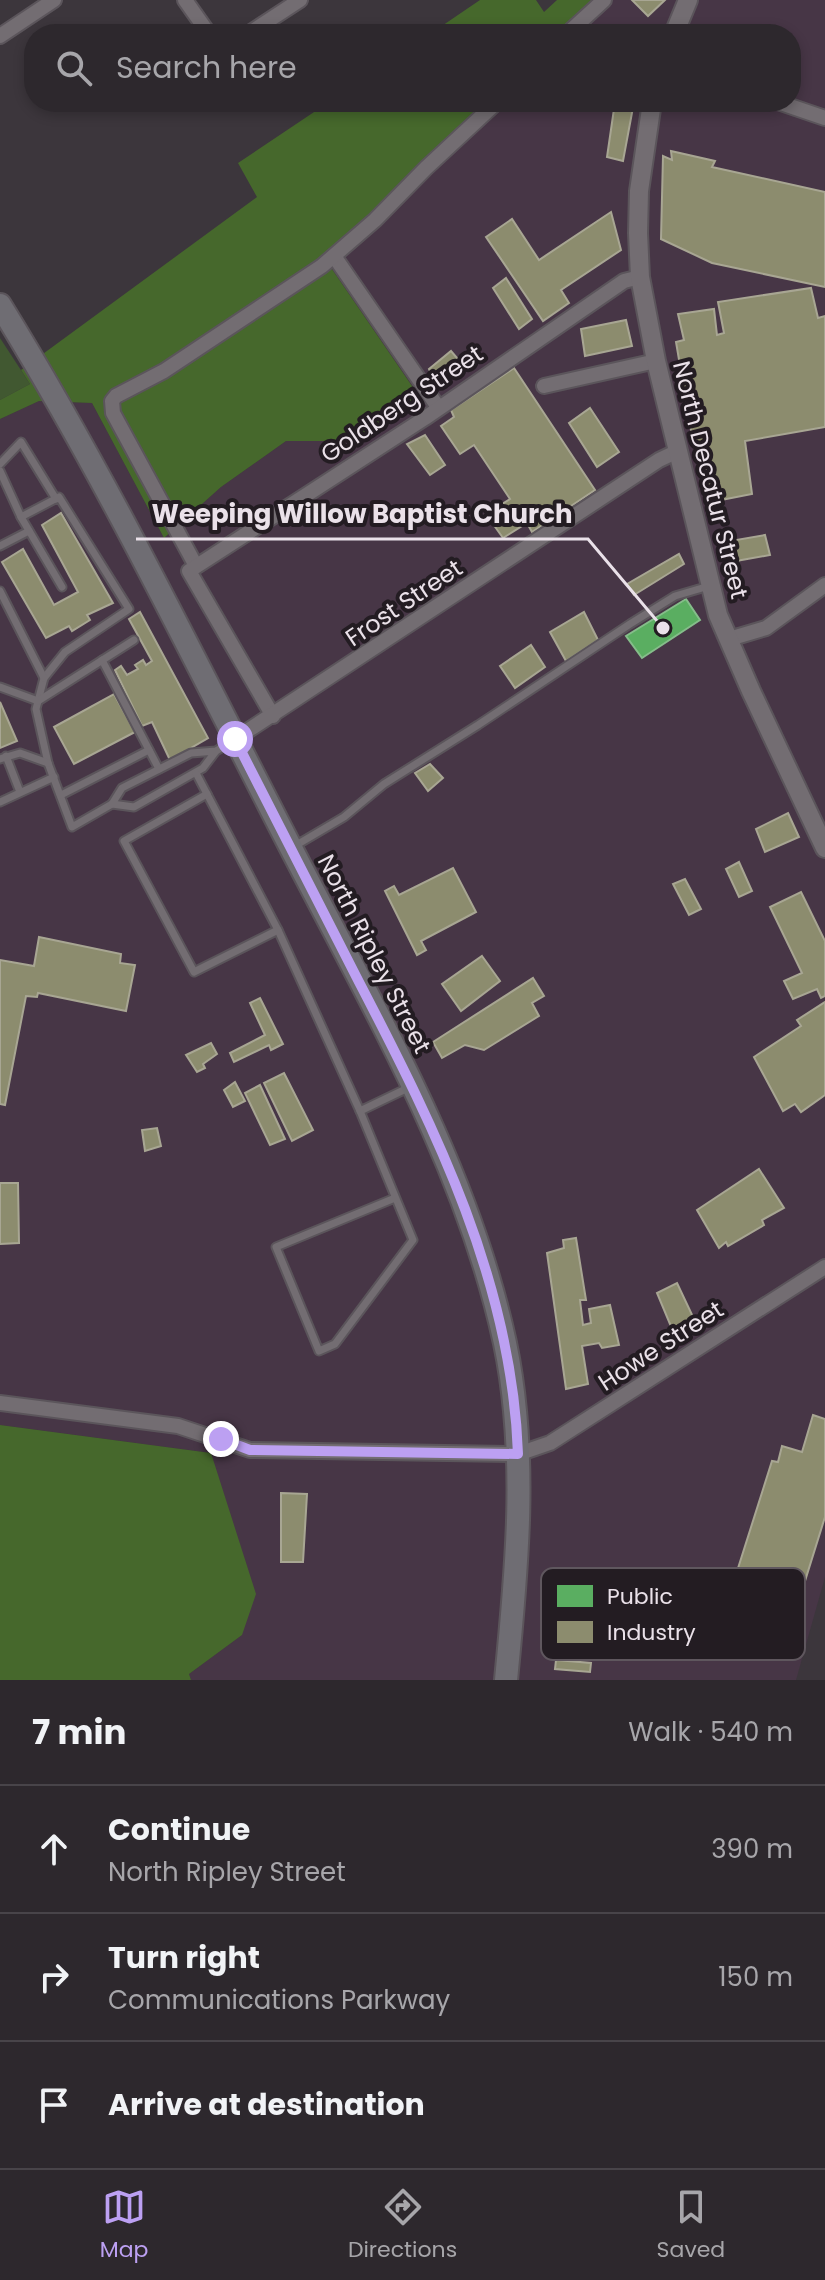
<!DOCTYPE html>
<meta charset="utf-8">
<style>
body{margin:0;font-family:Poppins,sans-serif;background:#353035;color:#f1f3f6}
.stop{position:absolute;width:24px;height:24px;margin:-18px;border:6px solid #bca0f2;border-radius:50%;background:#fff}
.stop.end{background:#bca0f2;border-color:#fff;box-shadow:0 2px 8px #0008}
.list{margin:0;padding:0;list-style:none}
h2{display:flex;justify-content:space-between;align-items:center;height:104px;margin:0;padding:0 32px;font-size:34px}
h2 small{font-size:26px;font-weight:400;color:#a7a6aa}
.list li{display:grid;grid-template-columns:52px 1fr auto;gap:24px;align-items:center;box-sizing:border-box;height:128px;padding:0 32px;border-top:2px solid #484449}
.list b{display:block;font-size:30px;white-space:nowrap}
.list p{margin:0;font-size:26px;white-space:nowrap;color:#a7a6aa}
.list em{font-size:26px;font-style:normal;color:#a7a6aa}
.icon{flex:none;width:44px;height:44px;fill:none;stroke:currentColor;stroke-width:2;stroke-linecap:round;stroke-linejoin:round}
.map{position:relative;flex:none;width:825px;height:1680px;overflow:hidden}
.search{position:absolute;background:#2d282d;box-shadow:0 4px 12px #0003;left:24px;right:24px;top:24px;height:88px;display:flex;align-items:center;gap:20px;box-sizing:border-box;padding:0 28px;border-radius:32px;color:#a7a6aa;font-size:30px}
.sheet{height:488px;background:#2d282d}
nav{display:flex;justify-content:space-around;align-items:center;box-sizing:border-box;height:112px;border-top:2px solid #484449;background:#2d282d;font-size:22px;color:#a7a6aa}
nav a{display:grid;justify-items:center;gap:4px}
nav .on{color:#bca0f2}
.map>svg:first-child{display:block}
</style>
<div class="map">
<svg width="825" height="1680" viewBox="0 0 825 1680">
<rect width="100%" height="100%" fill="#3c363c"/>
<polygon fill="#473646" points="594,0 825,0 825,1577 796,1680 191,1680 189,1674 242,1635 211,1453 0,1425 0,419 39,401 92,403 164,538 221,487 286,441 357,441 323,256 393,195 490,102 791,102 791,34 560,34"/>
<polygon fill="#415831" points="0,338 30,384 0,400"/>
<g fill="#46682c">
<polygon points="480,0 536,0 544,12 557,0 594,0 560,34 430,34"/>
<polygon points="329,102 490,102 393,195 323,256 423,402 356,441 286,441 221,487 164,538 92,403 39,401 0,419 0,400 30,384 21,370 257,197 238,163"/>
<polygon points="0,1425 211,1453 256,1594 242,1635 189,1674 191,1680 0,1680"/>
</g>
<polygon fill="#5aae61" stroke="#85bd8a" stroke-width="2" points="686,599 700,620 642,658 626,636"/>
<g fill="#8c8c6e" stroke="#a8a693" stroke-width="2">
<polygon points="632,0 665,0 648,16"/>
<polygon points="615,102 634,102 623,161 607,157"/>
<polygon points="671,151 715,161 712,167 825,192 825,287 712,263 661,239 663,156 672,160"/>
<polygon points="611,212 621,250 561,290 569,303 543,321 486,237 512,219 539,260"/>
<polygon points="506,278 532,319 519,329 493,288"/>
<polygon points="811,288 818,318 825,316 825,427 745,441 752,494 711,502 704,447 694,448 676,342 684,340 678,314 714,309 717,335 724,333 718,302"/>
<polygon points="626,320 632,346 585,356 581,329"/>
<polygon points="451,351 458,359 433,377 429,369"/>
<polygon points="514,368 595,490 532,532 527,523 503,538 486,514 510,499 474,445 460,454 441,426 454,417 451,410"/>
<polygon points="590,408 619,452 597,467 569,423"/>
<polygon points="425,435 445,465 430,475 407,444"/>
<polygon points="61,513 113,603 87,615 90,620 72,631 69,626 46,638 2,562 23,549 54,605 78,592 42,525"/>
<polygon points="765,535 770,555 736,561 736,540"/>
<polygon points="679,554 684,564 634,595 627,584"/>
<polygon points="140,612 208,738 170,760 152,722 142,726 115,670 121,666 127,675 138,669 135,665 143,660 146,665 152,661 129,619"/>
<polygon points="584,612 598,640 566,661 550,632"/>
<polygon points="531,645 545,667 515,688 500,666"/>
<polygon points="114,694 135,732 74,764 54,727"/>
<polygon points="0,702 17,741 0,748"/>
<polygon points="430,764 443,778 428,791 415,773"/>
<polygon points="788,813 799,837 765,852 756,829"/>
<polygon points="739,862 752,891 739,897 726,869"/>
<polygon points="453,868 476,912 421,941 426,950 417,955 385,891 394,886 399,895"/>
<polygon points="685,879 701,909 689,915 673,884"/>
<polygon points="801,892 825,941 825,996 821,998 817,989 793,999 784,981 802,973 770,907"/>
<polygon points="39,937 121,954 120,963 135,965 126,1011 38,993 37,997 26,996 5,1105 0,1104 0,960 34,966"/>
<polygon points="482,956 500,981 461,1011 442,984"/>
<polygon points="533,978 544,996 532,1003 539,1016 484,1050 465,1045 442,1058 433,1042"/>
<polygon points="260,998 283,1044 271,1050 269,1045 234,1062 230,1053 265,1035 250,1003"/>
<polygon points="825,1002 825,1095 801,1112 795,1104 783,1111 754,1057 801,1026 797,1020"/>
<polygon points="211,1043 217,1054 203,1064 205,1068 197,1072 186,1055"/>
<polygon points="284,1073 313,1130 292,1141 264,1083"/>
<polygon points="235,1082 245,1101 233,1107 224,1090"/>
<polygon points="260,1085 285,1139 270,1145 245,1093"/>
<polygon points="157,1128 161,1146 145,1151 142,1130"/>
<polygon points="759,1169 784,1208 762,1220 764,1225 728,1246 726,1242 719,1248 697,1210"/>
<polygon points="0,1183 18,1183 19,1243 0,1244"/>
<polygon points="576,1238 586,1300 580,1300 583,1325 591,1323 589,1309 610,1305 619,1345 602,1348 599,1343 582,1346 588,1384 566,1389 547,1253 564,1248 563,1240"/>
<polygon points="677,1283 694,1319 672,1329 657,1293"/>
<polygon points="813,1415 825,1419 825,1517 785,1645 720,1625 772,1461 778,1462 782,1446 802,1452"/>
<polygon points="281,1493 307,1494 303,1562 281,1562"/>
<polygon points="556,1660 591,1663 590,1672 555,1669"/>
</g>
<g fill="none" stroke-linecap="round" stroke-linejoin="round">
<defs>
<g id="service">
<polyline points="0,464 21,442 56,499"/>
<polyline points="0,471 21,517"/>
<polyline points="0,546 29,531"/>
<polyline points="62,587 21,517 59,497 129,609 65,652 44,678 36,709 48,763 72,827 112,804"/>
<polyline points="0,591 44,678"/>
<polyline points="102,660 159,769"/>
<polyline points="0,687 38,701 134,640"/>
<polyline points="216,751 191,753 122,788 112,804 134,807 203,768 216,751 234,740"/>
<polyline points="6,756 20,792"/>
<polyline points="0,759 20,753 48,763"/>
<polyline points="196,773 278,930 360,1111 410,1087"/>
<polyline points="207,794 124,841 194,972 278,930"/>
<polyline points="61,795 149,750"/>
<polyline points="0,802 54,777"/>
<polyline points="293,847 344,817 384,784 478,725 630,624 675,596 709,586"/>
<polyline points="360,1111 413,1240 335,1344 319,1351 276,1247 395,1198"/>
</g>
<g id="minor">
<polyline points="185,0 209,34"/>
<polyline points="248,34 300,0"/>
<polyline points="567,34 604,0"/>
<polyline points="0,36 54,0"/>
<polyline points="778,102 825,118"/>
<polyline points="334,256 438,407"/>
<polyline points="544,386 656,361"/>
<polyline points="196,566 113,413 112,401 116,396 164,371 322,266 375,220 426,168 497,102"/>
<polyline points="729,639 766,628 825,585"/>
<polyline points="273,716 189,571 425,418 624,281 640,277"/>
<polyline points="235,739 659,460 678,451"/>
<polyline points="0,1403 178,1426 250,1450 518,1454 550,1443 825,1267"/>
</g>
<g id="tertiary">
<polyline points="674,34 688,0"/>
<polyline points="652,102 639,191 638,233 640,277 656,361 718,615 751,691 825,848"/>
</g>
<path id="secondary" d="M0 305C108 480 197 665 291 848 373 1008 467 1166 505 1343 528 1454 517 1569 506 1680"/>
</defs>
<use href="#service" stroke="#5b555b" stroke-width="11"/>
<use href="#minor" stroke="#5b555b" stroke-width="18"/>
<use href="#tertiary" stroke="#5b555b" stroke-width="22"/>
<use href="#secondary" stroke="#5b555b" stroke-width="26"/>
<use href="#service" stroke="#736d72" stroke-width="7"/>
<use href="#minor" stroke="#736d72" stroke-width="14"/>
<use href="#tertiary" stroke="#736d72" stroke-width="18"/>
<use href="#secondary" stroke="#6f6d73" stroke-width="22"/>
</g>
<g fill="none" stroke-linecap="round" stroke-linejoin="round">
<path stroke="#bca0f2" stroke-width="10" d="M221 1439 250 1450 518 1454C512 1283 436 1130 359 982 318 901 276 820 235 739"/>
</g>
<g text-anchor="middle" stroke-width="8" stroke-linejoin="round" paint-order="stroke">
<g font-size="24" fill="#eae1e9" stroke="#231c22">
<text transform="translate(402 404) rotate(-34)" y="8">Goldberg Street</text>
<text transform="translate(710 480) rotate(76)" y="8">North Decatur Street</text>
<text transform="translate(404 603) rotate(-34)" y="8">Frost Street</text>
<text transform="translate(374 954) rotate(63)" y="8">North Ripley Street</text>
<text transform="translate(661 1346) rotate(-33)" y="8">Howe Street</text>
</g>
</g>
<rect x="541" y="1568" width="264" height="92" rx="12" fill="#231c22" stroke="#5f575e" stroke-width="2"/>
<rect x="557" y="1585" width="36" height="22" fill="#5aae61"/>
<rect x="557" y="1621" width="36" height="22" fill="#8c8c6e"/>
<g font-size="22" fill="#eae1e9">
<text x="607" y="1604">Public</text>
<text x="607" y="1640">Industry</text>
</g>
<path fill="none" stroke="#eae1e9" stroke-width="3" d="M663 628L588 539H136"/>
<circle fill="#eae1e9" stroke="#231c22" stroke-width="3" cx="663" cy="628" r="8"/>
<g font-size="26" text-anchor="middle" font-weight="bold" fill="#eae1e9" stroke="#231c22" stroke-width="8" stroke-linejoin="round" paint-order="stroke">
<text x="362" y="523">Weeping Willow Baptist Church</text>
</g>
</svg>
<div class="stop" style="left:235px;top:739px"></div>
<div class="stop end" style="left:221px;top:1439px"></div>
<div class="search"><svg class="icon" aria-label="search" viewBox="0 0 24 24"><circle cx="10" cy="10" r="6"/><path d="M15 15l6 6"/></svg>Search here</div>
</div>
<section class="sheet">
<h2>7 min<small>Walk · 540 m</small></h2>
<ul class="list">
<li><svg class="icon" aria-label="ahead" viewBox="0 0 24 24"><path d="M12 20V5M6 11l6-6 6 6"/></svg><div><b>Continue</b><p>North Ripley Street</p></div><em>390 m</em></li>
<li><svg class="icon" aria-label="right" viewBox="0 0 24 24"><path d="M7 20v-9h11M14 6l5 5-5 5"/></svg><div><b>Turn right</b><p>Communications Parkway</p></div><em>150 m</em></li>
<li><svg class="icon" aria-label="arrive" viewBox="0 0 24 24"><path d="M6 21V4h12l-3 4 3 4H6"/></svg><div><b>Arrive at destination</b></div></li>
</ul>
</section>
<nav>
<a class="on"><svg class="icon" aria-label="map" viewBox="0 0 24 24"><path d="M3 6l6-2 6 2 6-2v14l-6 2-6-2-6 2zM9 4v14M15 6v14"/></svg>Map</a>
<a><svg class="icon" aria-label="directions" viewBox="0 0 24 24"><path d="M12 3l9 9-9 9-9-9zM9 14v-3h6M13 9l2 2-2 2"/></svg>Directions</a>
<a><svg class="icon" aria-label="saved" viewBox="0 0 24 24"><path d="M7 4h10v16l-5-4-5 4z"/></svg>Saved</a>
</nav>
